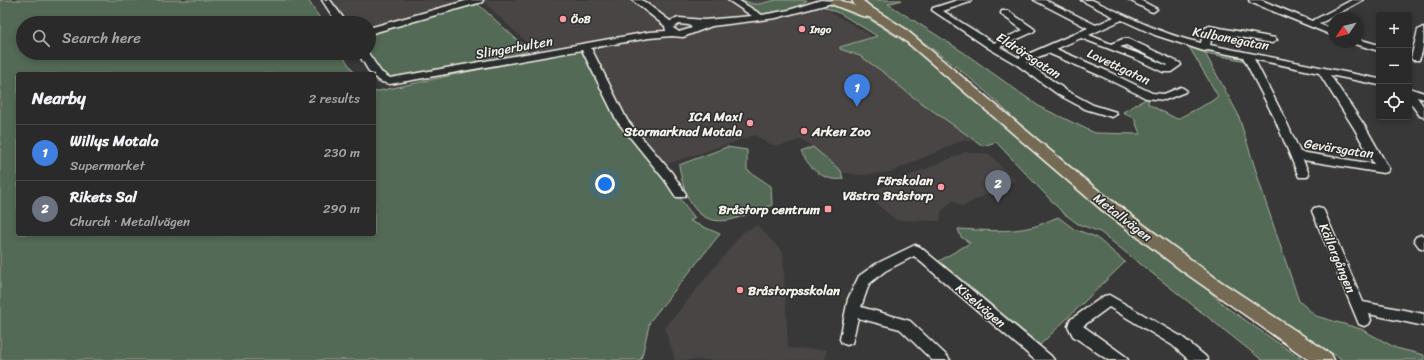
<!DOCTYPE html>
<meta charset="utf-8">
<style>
body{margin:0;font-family:Sriracha,sans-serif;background:#333232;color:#f1f3f6}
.controls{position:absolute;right:12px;top:12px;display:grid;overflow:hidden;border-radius:4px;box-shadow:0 2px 6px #0003}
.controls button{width:36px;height:36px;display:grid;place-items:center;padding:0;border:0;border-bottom:1px solid #474647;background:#2b2a2a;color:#f1f3f6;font:20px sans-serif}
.compass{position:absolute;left:1328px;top:12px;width:36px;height:36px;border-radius:50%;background:#2b2a2a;box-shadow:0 2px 6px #0003;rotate:235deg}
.you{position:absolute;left:605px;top:184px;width:14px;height:14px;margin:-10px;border:3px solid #fff;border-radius:50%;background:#1a73e8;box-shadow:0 0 0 6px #1a73e833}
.badge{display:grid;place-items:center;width:26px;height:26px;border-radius:50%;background:#e69b98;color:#fff;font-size:13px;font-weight:700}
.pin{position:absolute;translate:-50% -33px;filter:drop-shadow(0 1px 2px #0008)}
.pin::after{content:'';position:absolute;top:21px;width:14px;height:12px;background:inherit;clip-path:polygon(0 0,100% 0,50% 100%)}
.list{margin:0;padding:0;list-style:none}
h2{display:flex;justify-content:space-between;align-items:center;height:52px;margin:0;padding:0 16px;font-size:17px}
h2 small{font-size:13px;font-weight:400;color:#a6a7a8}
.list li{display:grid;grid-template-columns:26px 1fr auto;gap:12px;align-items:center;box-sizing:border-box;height:56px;padding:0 16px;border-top:1px solid #474647}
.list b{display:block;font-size:15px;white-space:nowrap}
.list p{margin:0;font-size:13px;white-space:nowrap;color:#a6a7a8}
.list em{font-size:13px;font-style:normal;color:#a6a7a8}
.icon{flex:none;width:22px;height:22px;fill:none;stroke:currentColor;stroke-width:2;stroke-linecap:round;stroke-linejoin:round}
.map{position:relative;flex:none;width:1424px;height:360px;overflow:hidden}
.search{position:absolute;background:#2b2a2a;box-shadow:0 2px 6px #0003;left:16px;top:16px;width:360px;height:44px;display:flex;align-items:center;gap:10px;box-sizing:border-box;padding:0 14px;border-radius:22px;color:#a6a7a8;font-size:15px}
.panel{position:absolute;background:#2b2a2a;box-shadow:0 2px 6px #0003;left:16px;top:72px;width:360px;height:164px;border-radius:4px}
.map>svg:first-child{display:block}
</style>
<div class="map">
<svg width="1424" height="360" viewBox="0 0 1424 360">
<rect width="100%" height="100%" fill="#393838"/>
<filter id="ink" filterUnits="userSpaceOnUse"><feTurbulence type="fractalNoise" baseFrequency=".025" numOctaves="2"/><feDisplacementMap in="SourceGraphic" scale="8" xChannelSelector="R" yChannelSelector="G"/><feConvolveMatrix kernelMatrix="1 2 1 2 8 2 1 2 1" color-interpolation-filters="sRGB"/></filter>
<g filter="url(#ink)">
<g fill="#4a4544">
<polygon points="323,0 475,0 369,29 369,23 338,23"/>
<polygon points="482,0 809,0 867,33 991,144 963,140 891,172 860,175 841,172 802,139 779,146 770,144 755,135 658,167"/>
<polygon points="966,152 989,154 1015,180 962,207 953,200 941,212 940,221 896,220 865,194"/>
<polygon points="757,225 783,252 788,348 827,350 825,360 675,360 665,328 743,232"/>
</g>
<g fill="#536a56" stroke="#a4ae9f">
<polygon points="0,0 308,0 323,23 23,23 23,53 341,53 355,74 18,74 18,234 374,234 374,92 540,56 585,48 623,124 695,218 690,221 720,234 650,321 641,360 0,360"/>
<path d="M744 0C758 9 764 1 778 0 787 0 797 0 807 0 799 9 771 16 760 14 753 12 744 5 738 1Z"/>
<path d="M863 0H902L888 4 963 52 1040 107 1095 133 1140 134 1134 118 1123 112 1149 97 1148 104 1177 119 1212 101 1218 96 1188 45 1243 56 1247 61 1205 53 1238 114 1266 203 1299 301 1316 316 1361 329 1396 348 1424 355V360H1343L1163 248 1226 307 1303 360H1262L1100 232 1078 224 1062 212 996 142 983 146 909 94 883 72 860 56 840 49V47L877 36 841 14 822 6 825 4 836 5 858 12 914 48 1072 177C1048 153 1025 129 1000 105 973 79 943 56 912 34 897 22 879 14 863 3Z"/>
<polygon points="478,4 527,49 524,55 378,83 374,74 372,74 359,53 369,53 369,33"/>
<path d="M727 147 747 150V170L771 186 772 205C759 209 747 215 734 219 695 229 684 196 679 165Z"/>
<path d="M813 147 841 171 843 179C823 182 810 168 801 152Z"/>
<path d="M1058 217 1074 229 1096 237 1125 262 1040 345 939 261 970 243 961 237 958 229C982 230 1008 233 1032 227 1041 225 1050 220 1058 217Z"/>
</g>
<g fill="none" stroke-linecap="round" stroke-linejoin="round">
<defs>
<g id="minor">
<polygon points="322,0 330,0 347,23 337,23"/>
<polygon points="469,0 483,0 482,2 369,34 369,28"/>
<path d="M632 0H642L670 21 679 18 704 20 752 16 728 0H738L762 15 789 10 821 0 833 1 832 3 776 18 712 26 683 37 672 36 649 38 591 48 627 120 672 173 686 194 684 197H676L664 179 617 121 582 50 390 84 382 82 374 77V74L370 73 358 53H368L381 72 390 78 649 32 666 31 665 26ZM679 24 689 25 692 28 679 32 673 28Z"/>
<path d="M958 0H971L970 2 943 11 994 43 1023 30 1002 15 1001 13 1002 11H1008L1033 28 1035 30 1033 32 1000 47 1019 58 1088 28 1034 0H1045L1096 25 1114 17 1081 0H1092C1127 16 1163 35 1201 43L1204 29 1209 26 1275 38 1277 40 1272 43 1213 32 1210 45 1379 79V85L1330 75 1366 128 1389 169 1387 172 1383 173 1303 160 1309 174 1307 177H1299L1275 119 1243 57 1208 50 1204 51 1155 35 1122 20 1089 35 1111 44 1123 39H1129L1180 63 1181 65 1171 72H1163L1136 59 1081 38 1056 49 1107 71 1152 93 1164 94 1181 87 1186 90 1185 92 1165 100 1146 98 1099 75 1048 53 1026 62 1067 91 1093 105 1116 112 1117 114 1112 117 1085 109 1059 95 1016 64 990 49 932 10 933 8ZM1126 45 1168 65 1167 66 1142 55 1120 47ZM1254 59 1319 73 1354 128 1374 164 1300 152 1285 119Z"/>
<polygon points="1129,0 1140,0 1157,9 1153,12 1150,11"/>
<polygon points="1249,0 1261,0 1312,21 1352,0 1363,0 1319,24 1334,30 1334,36 1250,2"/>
<path d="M1423 27C1424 36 1424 51 1419 60H1413L1411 58 1418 30Z"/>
<polygon points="1358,39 1379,45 1379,51 1355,44 1353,42 1358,42"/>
<polygon points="1409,88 1424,93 1424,99 1417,97 1424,107 1424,117 1420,116 1409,101"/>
<polygon points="1318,207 1322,208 1324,211 1363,302 1424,314 1424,326 1369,314 1371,320 1369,324 1364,326 1359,324 1312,211 1314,208"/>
<polygon points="1421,235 1424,236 1424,249 1419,247 1414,240 1416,237"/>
<polygon points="915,245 920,247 1051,356 1054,360 1035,360 914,256 885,271 869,284 861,307 910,321 947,356 950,360 932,360 900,329 858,318 852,343 847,345 842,343 840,339 848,299 859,276 876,264"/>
<polygon points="1109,295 1182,337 1205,356 1208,360 1189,360 1172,345 1109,307 1083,326 1125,356 1128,360 1108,360 1073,336 1068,326 1070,320 1104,296"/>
</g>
<polygon id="major" points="831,0 840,0 855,6 852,0 862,0 872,8 904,28 1089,183 1140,222 1220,281 1331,354 1334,360 1309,360 1181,270 1102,210 902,38 869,17 862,16 831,4 830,2"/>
</defs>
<use href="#minor" stroke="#f4f1e8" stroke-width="3"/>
<use href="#major" stroke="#f4f1e8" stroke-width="3"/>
<use href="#minor" fill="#2a2d2e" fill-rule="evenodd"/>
<use href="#major" fill="#746b52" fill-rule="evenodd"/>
</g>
</g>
<g fill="#ff9aa2" stroke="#2a2d2e" stroke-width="1.5">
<circle cx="563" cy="19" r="4"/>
<circle cx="802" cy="29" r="4"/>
<circle cx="750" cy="123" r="4"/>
<circle cx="804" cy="131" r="4"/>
<circle cx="941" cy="187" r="4"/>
<rect x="824" y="205" width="8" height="8" rx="2"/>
<circle cx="740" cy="290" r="4"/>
</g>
<g text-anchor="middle" stroke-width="3" stroke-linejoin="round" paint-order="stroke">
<g font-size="11" font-weight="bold" fill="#f4f1e8" stroke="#2a2d2e" text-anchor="start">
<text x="571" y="23">ÖoB</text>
<text x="810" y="33">Ingo</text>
</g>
<g font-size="13" fill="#f4f1e8" stroke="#2a2d2e">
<text transform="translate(1231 38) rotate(11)" y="5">Kulbanegatan</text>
<text transform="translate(514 47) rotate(-10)" y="5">Slingerbulten</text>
<text transform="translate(1029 55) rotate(33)" y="5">Eldrörsgatan</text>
<text transform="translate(1119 66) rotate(25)" y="5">Lavettgatan</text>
<text transform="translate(1339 148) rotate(9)" y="5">Gevärsgatan</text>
<text transform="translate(1123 217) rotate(38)" y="5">Metallvägen</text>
<text transform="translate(1338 258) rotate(67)" y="5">Källargången</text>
<text transform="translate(981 305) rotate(40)" y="5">Kiselvägen</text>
</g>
<g font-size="13" font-weight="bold" fill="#f4f1e8" stroke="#2a2d2e" text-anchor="end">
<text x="742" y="121">ICA Maxi<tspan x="742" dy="15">Stormarknad Motala</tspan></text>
<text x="812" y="136" text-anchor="start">Arken Zoo</text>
<text x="933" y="185">Förskolan<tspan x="933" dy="15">Västra Bråstorp</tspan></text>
<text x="820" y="214">Bråstorp centrum</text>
<text x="748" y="295" text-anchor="start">Bråstorpsskolan</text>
</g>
</g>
</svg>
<div class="controls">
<button>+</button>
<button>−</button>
<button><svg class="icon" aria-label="locate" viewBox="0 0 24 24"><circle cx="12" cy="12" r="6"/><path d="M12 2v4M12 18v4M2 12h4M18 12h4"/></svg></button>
</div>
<svg class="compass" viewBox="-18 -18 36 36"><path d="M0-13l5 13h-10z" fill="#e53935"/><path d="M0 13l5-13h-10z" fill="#a6a7a8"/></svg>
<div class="you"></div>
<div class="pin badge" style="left:857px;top:107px;background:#3f7fe0">1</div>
<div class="pin badge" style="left:998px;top:203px;background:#6b7280">2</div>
<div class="search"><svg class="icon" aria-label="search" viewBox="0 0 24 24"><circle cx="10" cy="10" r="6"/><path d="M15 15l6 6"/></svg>Search here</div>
<section class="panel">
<h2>Nearby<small>2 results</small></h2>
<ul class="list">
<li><span class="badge" style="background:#3f7fe0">1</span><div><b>Willys Motala</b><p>Supermarket</p></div><em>230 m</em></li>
<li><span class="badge" style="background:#6b7280">2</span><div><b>Rikets Sal</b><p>Church · Metallvägen</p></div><em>290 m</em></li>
</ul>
</section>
</div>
